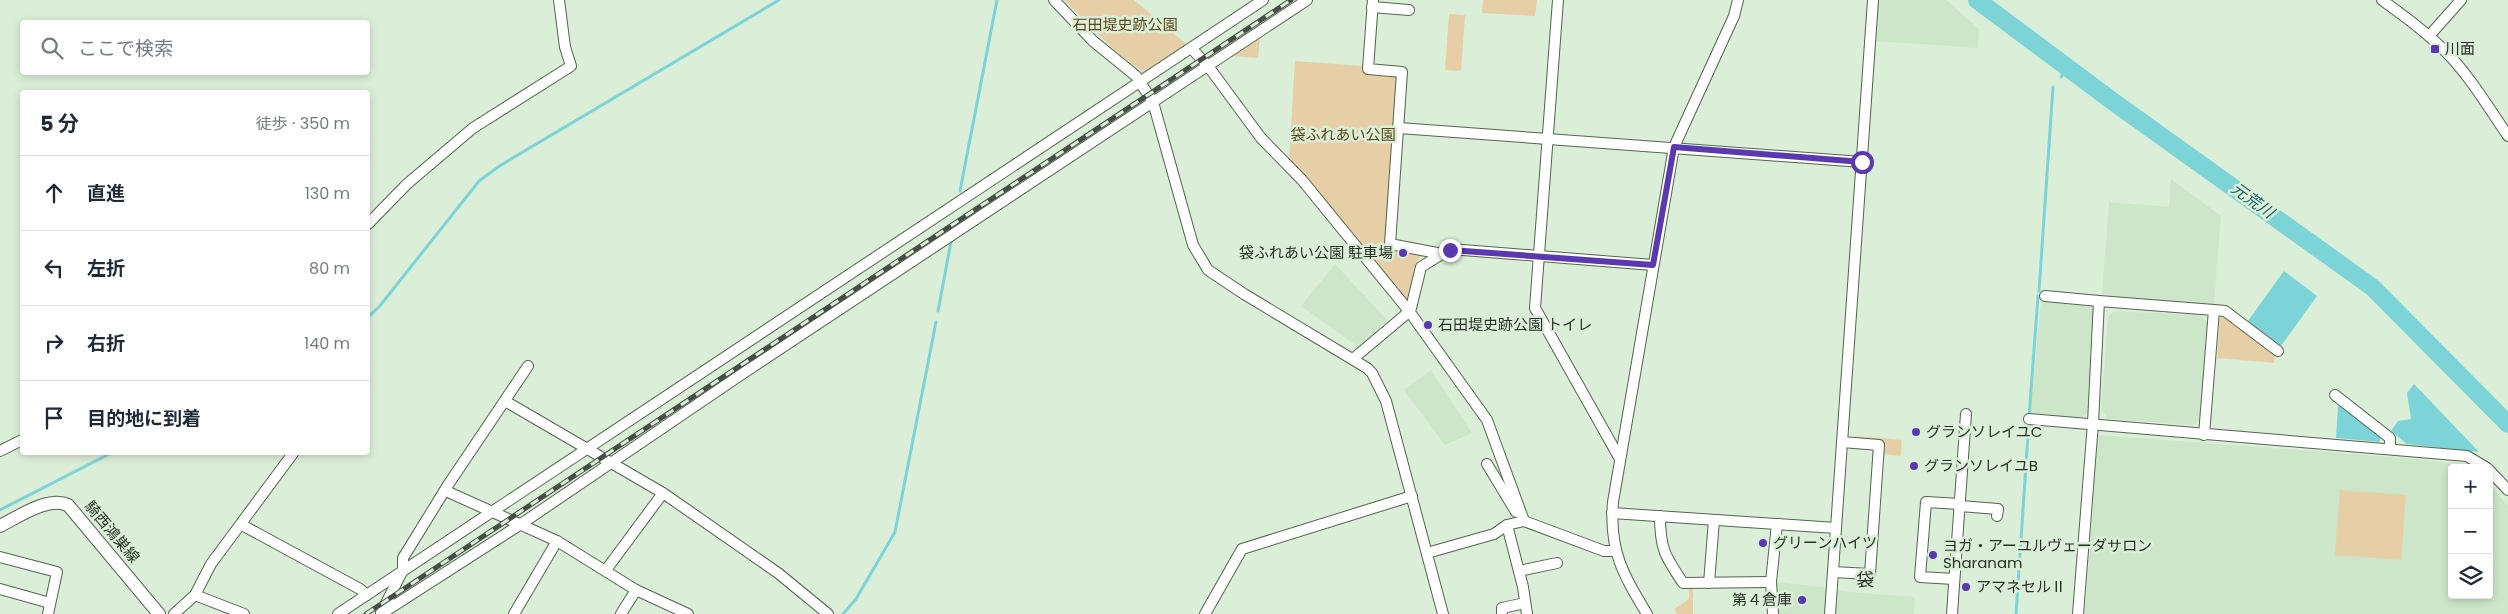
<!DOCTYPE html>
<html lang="ja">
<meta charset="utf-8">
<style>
body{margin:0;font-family:Poppins,"Noto Sans JP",sans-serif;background:#f6f6f7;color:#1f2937}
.controls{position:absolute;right:15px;bottom:15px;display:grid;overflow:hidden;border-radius:5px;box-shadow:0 2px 8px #0003}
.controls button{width:45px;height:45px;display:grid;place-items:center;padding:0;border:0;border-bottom:1px solid #e0e1e3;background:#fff;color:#1f2937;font:25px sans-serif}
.stop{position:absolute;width:15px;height:15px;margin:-11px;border:4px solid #5938b0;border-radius:50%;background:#fff}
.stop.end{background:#5938b0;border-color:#fff;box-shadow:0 1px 5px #0008}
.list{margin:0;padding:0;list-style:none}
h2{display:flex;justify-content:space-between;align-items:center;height:65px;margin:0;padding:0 20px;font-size:21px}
h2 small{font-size:16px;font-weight:400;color:#747a83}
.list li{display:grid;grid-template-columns:32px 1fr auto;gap:15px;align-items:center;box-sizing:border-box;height:75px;padding:0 20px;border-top:1px solid #e0e1e3}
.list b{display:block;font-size:19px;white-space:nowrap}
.list em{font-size:16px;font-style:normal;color:#747a83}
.icon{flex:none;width:28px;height:28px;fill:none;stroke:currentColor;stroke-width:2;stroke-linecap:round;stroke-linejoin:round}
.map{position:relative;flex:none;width:2508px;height:614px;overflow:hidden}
.search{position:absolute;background:#fff;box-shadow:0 2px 8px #0003;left:20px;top:20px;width:350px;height:55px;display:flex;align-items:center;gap:12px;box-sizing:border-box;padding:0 18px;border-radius:5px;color:#747a83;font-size:19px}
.panel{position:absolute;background:#fff;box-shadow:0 2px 8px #0003;left:20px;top:90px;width:350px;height:365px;border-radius:5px}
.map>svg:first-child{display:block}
</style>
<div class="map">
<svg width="2508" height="614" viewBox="0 0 2508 614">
<rect width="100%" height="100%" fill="#dbefd8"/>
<g fill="#cde6c9">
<polygon points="1878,0 1946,0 1979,29 1978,48 1875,41"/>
<polygon points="2171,179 2221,216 2214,304 2102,296 2109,202 2169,207"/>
<polygon points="1335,264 1387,320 1383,325 1357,346 1301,306"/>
<polygon points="2041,301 2095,305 2088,412 2080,419 2030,415"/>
<polygon points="2114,311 2200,315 2207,322 2200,420 2193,425 2108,419 2101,409 2108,317"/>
<polygon points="1431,370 1472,433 1445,445 1404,390"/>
<polygon points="2098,435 2419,459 2465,466 2469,468 2452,468 2452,595 2489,595 2489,483 2508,506 2508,614 2085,614"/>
<polygon points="1775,582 1824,587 1827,592 1826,614 1777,614"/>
<polygon points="1838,591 1915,597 1914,614 1834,614 1836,593"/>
</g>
<g fill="#e6cfa6">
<polygon points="1064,0 1134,0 1185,43 1185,45 1143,72 1113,49"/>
<polygon points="1483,0 1537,0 1535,16 1482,13"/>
<polygon points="1449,14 1465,15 1461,71 1445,70"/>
<polygon points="1260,37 1258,58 1230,56"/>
<polygon points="1295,61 1362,66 1362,71 1397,73 1399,77 1386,248 1427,251 1429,255 1420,257 1417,261 1407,305 1289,161"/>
<polygon points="2223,315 2275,355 2274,363 2217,358 2220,317"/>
<polygon points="1855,436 1902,440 1901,456 1882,454 1883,442 1855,439"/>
<polygon points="2340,490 2406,495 2401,560 2335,555"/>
<polygon points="1689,587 1693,587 1693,614 1678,614 1674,609 1689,599"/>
</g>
<g fill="#7cd3d8">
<polygon points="2284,271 2317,296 2281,346 2248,321"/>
<polygon points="2414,384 2479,452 2407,444 2391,431 2398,421 2411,419 2407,393"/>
<polygon points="2342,405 2382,436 2379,442 2336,438 2338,406"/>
</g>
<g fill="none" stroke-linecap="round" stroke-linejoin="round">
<g stroke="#7cd3d8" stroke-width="3">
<polyline points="2061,77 2068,68"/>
<polyline points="960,191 997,0"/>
<polyline points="2039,291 2053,87"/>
<polyline points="938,311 951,242"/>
<polyline points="368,317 379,307 479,181 501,165 779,0"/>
<polyline points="2029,417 2038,296"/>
<polyline points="0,510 113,452"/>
<polyline points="843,614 856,599 895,532 936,322"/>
<polyline points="2016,614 2029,420"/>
</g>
<polyline stroke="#7cd3d8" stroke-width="18" points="1977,0 2115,103 2372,287 2508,424"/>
<defs>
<g id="minor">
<polyline points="1054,0 1093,41 1136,76 1153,102 1193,245 1208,270 1244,294 1367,368 1372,373 1386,401 1443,614"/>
<polyline points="1373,0 1368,69 1402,72 1390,244 1442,254"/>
<polyline points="1558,0 1535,308 1620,459"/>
<path d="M2382 0C2404 16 2426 32 2445 51 2470 76 2488 107 2508 136"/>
<polyline points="1372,7 1409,10"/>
<polyline points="2429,36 2461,0"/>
<polyline points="1191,48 1208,66 1261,138 1302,180 1409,311 1487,420 1524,521"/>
<polyline points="1399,128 1862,162"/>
<polyline points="368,224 407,184 473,128 571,66 565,47 559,0"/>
<polyline points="2045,296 2099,301"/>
<polyline points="2214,310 2225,311 2278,351"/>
<polyline points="1354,358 1404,316 1411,308 1421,267 1450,249 1653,265"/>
<polyline points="2335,395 2390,438 2390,449"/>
<polyline points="505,401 663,493 778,573 828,614"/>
<polyline points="2029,419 2467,456 2487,468"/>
<polyline points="0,451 22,440"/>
<polyline points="1487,464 1516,512"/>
<polyline points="2489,470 2508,490"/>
<polyline points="446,491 557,541 636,590 688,614"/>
<polyline points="1960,506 1998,509 1997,516"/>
<polyline points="1612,513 1836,528"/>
<path d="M1660 516C1660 549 1665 556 1683 583L1771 582"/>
<polyline points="242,525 360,589 367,595"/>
<polyline points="1507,525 1523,587 1527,614"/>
<polyline points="1427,553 1494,534 1507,525 1524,521 1604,551 1614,551"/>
<polyline points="0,557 57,572 48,614"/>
<polyline points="606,570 663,493"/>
<polyline points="1519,571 1557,563"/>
<polyline points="1833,572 1870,574 1879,445 1842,442"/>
<polyline points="1954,579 1920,577 1926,502 1960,504"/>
<polyline points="1709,583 1714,520"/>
<polyline points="0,589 50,603"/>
<polyline points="195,595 211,564 294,452"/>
<polyline points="381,613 403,570 403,558 448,485 528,366"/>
<polyline points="174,614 195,595 244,614"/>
<polyline points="338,614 1263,0"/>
<polyline points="381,614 521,524 742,374 1307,0"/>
<polyline points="514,614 557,541"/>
<polyline points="621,614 636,590"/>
<polyline points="1205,614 1242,549 1412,496"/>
<polyline points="1502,614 1502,608 1525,603"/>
<path d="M1647 614C1623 574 1609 551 1613 502L1674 147 1734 16 1738 0"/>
<polyline points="1773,614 1771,582 1777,524"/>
<polyline points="1830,614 1873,0"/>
<polyline points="1952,614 1966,414"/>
<polyline points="2078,614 2093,423 2099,301 2214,310 2204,435"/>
</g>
<path id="major" d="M0 526C18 517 48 496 68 505L159 614"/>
</defs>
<use href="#minor" stroke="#536450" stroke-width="12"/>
<use href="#major" stroke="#536450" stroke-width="14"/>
<use href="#minor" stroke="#fff" stroke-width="10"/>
<use href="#major" stroke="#fff" stroke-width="12"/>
<defs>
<polyline id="rail" points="366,614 1291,0"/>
</defs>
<use href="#rail" stroke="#454e44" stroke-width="5"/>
<use href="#rail" stroke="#dbefd8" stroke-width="3" stroke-dasharray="9" stroke-linecap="butt"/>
</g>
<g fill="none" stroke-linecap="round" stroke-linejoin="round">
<polyline stroke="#5938b0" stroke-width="6" points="1450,250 1653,265 1674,147 1862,162"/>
</g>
<g fill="#5938b0" stroke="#dbefd8" stroke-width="2">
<rect x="2430" y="44" width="10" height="10" rx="2.5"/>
<circle cx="1403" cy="253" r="5"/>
<circle cx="1428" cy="325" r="5"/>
<circle cx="1916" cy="432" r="5"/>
<circle cx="1914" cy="466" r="5"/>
<circle cx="1763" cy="543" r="5"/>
<circle cx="1933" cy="555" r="5"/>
<circle cx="1966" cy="587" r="5"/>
<circle cx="1802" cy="600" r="5"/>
</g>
<g text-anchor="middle" stroke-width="5" stroke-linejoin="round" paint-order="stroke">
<g font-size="15" fill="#5c4517" stroke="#dbefd8">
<text x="1125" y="30">石田堤史跡公園</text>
<text x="1343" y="140">袋ふれあい公園</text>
</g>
<g font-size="15" fill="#293028" stroke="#dbefd8" text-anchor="start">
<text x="2445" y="54">川面</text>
<text x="1393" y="258" text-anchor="end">袋ふれあい公園 駐車場</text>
<text x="1438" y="330">石田堤史跡公園 トイレ</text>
<text x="1926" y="437">グランソレイユC</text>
<text x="1924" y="471">グランソレイユB</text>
<text x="1773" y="548">グリーンハイツ</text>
<text x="1943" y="551">ヨガ・アーユルヴェーダサロン<tspan x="1943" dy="17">Sharanam</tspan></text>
<text x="1976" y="592">アマネセルⅡ</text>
<text x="1792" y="605" text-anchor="end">第４倉庫</text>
</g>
<g font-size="15" fill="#293028" stroke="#dbefd8">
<text transform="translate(112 532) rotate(50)" y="5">騎西鴻巣線</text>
</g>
<g font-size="16" font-style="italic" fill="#135e62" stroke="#dbefd8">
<text transform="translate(2253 200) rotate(36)" y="6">元荒川</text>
</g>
<g font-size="18" fill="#293028" stroke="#dbefd8">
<text x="1865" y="586">袋</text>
</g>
</g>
</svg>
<div class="controls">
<button>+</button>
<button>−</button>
<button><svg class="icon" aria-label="layers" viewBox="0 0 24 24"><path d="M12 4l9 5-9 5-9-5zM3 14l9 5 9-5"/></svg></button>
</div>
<div class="stop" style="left:1862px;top:162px"></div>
<div class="stop end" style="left:1450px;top:250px"></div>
<div class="search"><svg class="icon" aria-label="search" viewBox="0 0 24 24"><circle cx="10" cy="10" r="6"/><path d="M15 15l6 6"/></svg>ここで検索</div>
<section class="panel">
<h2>5 分<small>徒歩 · 350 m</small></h2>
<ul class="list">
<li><svg class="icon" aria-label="ahead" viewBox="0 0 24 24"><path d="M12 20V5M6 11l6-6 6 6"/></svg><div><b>直進</b></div><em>130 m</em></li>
<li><svg class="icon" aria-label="left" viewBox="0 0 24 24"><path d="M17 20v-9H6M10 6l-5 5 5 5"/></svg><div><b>左折</b></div><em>80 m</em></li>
<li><svg class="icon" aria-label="right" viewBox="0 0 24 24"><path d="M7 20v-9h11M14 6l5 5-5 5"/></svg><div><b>右折</b></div><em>140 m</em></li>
<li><svg class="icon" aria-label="arrive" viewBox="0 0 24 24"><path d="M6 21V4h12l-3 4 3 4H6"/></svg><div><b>目的地に到着</b></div></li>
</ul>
</section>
</div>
